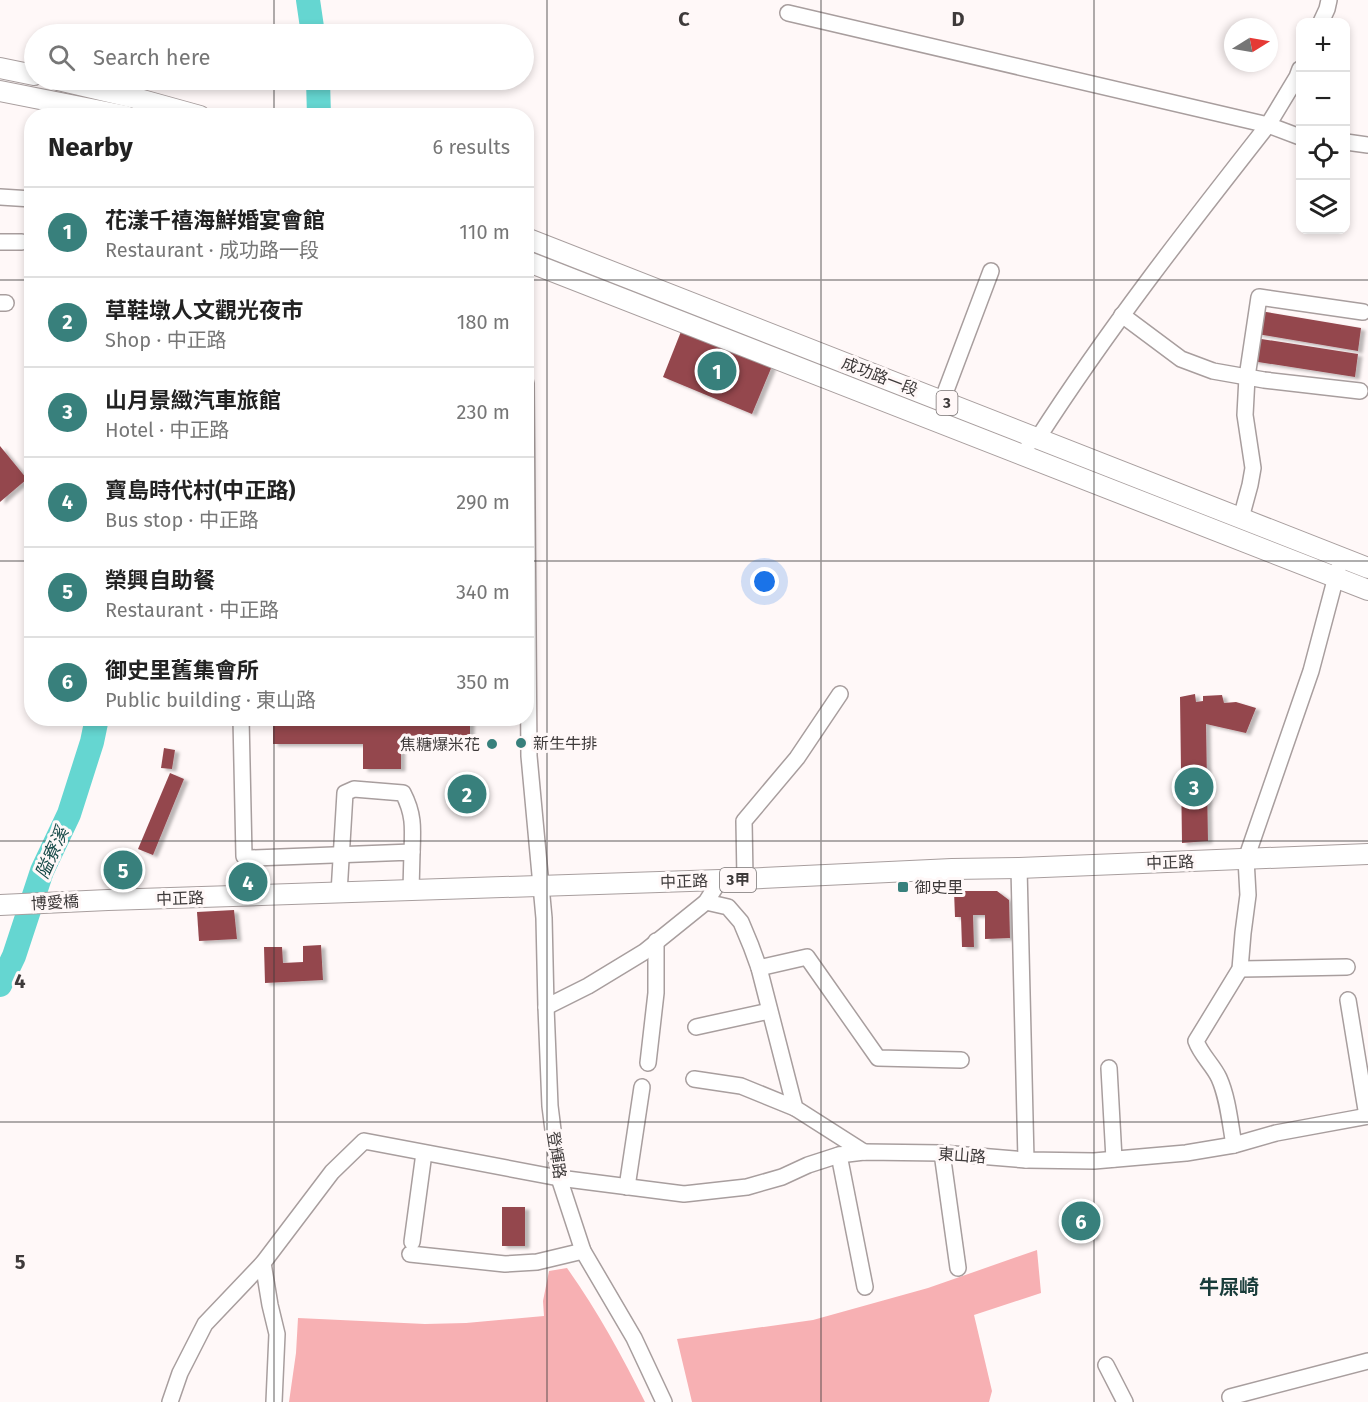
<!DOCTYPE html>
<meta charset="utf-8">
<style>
body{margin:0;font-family:"Fira Sans","Noto Sans TC",sans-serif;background:#f6f6f6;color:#222}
.controls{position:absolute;right:18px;top:18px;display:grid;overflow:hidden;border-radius:12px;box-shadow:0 3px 9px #0003}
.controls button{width:54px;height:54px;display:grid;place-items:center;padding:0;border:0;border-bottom:2px solid #e0e0e0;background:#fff;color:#222;font:30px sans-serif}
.compass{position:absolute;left:1224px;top:18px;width:54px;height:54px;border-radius:50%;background:#fff;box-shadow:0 3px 9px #0003;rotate:79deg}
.you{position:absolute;left:765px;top:582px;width:21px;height:21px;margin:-15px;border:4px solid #fff;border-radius:50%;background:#1a73e8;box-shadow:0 0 0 9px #1a73e833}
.badge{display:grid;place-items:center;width:39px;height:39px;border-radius:50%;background:#38807c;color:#fff;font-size:20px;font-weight:700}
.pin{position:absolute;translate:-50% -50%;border:3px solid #fff;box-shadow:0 2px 6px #0006}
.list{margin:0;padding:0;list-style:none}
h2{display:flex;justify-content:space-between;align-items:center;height:78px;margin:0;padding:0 24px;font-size:26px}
h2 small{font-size:20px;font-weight:400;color:#767676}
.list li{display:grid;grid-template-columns:39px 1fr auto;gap:18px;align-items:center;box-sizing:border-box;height:90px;padding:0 24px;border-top:2px solid #e0e0e0}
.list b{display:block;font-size:22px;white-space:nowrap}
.list p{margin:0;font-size:20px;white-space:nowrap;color:#767676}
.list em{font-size:20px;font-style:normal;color:#767676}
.icon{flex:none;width:33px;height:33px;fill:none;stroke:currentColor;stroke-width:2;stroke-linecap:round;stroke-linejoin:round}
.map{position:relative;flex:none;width:1368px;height:1402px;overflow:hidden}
.search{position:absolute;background:#fff;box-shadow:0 3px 9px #0003;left:24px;top:24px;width:510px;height:66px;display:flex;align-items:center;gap:15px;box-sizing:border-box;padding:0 21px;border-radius:33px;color:#767676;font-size:22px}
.panel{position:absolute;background:#fff;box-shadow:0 3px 9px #0003;left:24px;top:108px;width:510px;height:618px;border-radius:24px}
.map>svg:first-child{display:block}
</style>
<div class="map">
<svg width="1368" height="1402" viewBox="0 0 1368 1402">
<defs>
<filter id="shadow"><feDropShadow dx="4.5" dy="2.5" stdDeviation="1.5" flood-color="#0004"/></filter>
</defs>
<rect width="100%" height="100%" fill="#fff8f8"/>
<g fill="#f7b0b3">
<polygon points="1037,1250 1041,1293 974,1315 992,1391 989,1402 692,1402 677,1339 813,1320 928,1288"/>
<path d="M567 1268C597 1310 622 1356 645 1402H289L296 1353 298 1318 425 1324 466 1323 544 1316 543 1301 549 1271Z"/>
</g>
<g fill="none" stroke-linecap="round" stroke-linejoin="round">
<g stroke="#65d6d1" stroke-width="24">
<polyline points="308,0 313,34"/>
<polyline points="318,80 319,116"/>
<polyline points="0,985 14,956 42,871 69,814 92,742 97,718"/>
</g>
</g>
<g fill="#94474e" filter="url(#shadow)">
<polygon points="1260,311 1361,328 1358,351 1257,334"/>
<polygon points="682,329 772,366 752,414 663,377"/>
<polygon points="1255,338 1358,354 1355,377 1252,361"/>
<polygon points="0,446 27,479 0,502"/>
<polygon points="1195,694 1196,702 1203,701 1203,696 1222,695 1224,703 1236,702 1256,708 1246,733 1206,724 1208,841 1182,843 1180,697"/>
<polygon points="273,718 470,718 470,744 401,744 401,769 363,769 363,744 273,744"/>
<polygon points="164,748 175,750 172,769 161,768"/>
<polygon points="170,773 184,779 153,855 138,849"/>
<polygon points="954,891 997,891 1009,900 1010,938 985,939 985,915 973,915 974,947 962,947 961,917 955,917"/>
<polygon points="234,910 237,939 199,941 197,912"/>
<polygon points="321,945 323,980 265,983 264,947 282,947 283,963 303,962 303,946"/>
<polygon points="1067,1204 1094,1204 1094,1237 1068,1238"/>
<rect x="502" y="1207" width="23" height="39"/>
</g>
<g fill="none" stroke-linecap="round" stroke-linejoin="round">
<defs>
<g id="minor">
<path d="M788 13 1268 125C1188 227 1108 329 1038 438L1029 443"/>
<polyline points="1321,22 1327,9 1329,0"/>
<polyline points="1300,69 1297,77 1268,125 1300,137"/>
<polyline points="1346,142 1368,145"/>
<polyline points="0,197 32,199"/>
<polyline points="0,242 22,242"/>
<polyline points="0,303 6,303"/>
<polyline points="1122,315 1181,359 1213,371 1264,380 1360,391"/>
<polyline points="526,383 529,756 544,918 546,1007 550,1106 559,1178 583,1251 634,1338 664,1402"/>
<polyline points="942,401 991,271"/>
<polyline points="1241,518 1250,485 1253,468 1245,415 1247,377 1259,297 1363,312"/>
<polyline points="241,718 244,856 247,858 251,858 412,852 411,890"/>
<polyline points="1019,868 1026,1160"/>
<polyline points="745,879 744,821 797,758 840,694"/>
<path d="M339 893 345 793 354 789 403 793C414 814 413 828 412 852"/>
<polyline points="706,902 728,907 741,922 751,946 759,968 795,1108 864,1152"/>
<polyline points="759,968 807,957 878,1058 961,1060"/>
<polyline points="1240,969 1347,967"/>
<polyline points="1348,1000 1367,1116"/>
<polyline points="546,1007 588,986 644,952 706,902 720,880"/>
<polyline points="696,1027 769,1011"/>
<polyline points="648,1063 656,993 656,941"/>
<polyline points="1109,1068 1114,1159"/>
<polyline points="694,1079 741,1086 795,1108"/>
<path d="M1234 1145C1230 1123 1228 1098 1219 1078 1213 1065 1201 1055 1196 1041L1240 969 1243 933 1248 895 1246 859 1311 671 1338 569"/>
<polyline points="942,1153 958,1268"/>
<polyline points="839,1155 865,1287"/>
<polyline points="627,1187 642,1087"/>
<polyline points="412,1242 424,1153"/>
<polyline points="410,1254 505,1264 537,1262 583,1251"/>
<polyline points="263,1263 270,1305 277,1334 274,1402"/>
<polyline points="1106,1365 1125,1402"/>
<polyline points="1230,1397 1368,1361"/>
<polyline points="170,1402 180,1373 205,1324 263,1263 332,1172 364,1141 559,1178 684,1194 747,1187 782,1177 808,1165 839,1155 864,1152 942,1153 1026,1160 1094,1161 1186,1153 1234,1145 1276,1133 1368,1116"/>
</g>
<g id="major">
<polyline points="0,68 34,75"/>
<polyline points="58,80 135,98 200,116"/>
<polyline points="0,91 126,116"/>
<polyline points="526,238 1368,568"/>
<polyline points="526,261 1368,590"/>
<polyline points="0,905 108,900 720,880 952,869 1019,868 1368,854"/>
</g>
</defs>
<use href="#minor" stroke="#a89e9e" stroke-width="18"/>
<use href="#major" stroke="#a89e9e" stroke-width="22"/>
<use href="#minor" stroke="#fff" stroke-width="15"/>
<use href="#major" stroke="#fff" stroke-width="20"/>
</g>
<path fill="none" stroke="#3e3a3a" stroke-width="1.5" stroke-opacity="0.55" d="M274 0V34M547 0V1402M821 0V1402M1094 0V1402M274 80V116M0 280H32M526 280H1368M0 561H32M526 561H1368M274 718V1402M0 841H1368M0 1122H1368"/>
<g fill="#38807c" stroke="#fff8f8" stroke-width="2">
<circle cx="521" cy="743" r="6"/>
<circle cx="492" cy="744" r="6"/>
<rect x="897" y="881" width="12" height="12" rx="3"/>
</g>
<g text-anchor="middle" stroke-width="6" stroke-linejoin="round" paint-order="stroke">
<g fill="#fff8f8" stroke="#787373" stroke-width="1.5">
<rect x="936.5" y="391" width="21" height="24" rx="4.5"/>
<rect x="720" y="868" width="36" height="24" rx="4.5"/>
</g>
<g font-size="15" font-weight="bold" fill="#3e3a3a">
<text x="947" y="408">3</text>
<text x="738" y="885">3甲</text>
</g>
<g font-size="16" fill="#3e3a3a" stroke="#fff8f8">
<text transform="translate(880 376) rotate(21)" y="6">成功路一段</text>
<text transform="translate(1170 862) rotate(-2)" y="6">中正路</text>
<text transform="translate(684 881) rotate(-2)" y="6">中正路</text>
<text transform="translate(180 898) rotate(-2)" y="6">中正路</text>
<text transform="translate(55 902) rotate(-3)" y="6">博愛橋</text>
<text transform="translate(557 1155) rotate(81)" y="6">登輝路</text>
<text transform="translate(962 1155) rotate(4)" y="6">東山路</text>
</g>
<g font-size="16" fill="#3e3a3a" stroke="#fff8f8" text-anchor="start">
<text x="533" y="749">新生牛排</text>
<text x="480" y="750" text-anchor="end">焦糖爆米花</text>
<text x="915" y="893">御史里</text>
</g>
<g font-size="18" font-style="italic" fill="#164947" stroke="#fff8f8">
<text transform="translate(52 853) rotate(-66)" y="6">隘寮溪</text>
</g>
<g font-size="20" font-weight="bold" fill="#193c3a" stroke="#fff8f8">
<text x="1229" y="1294">牛屎崎</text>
</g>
</g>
<g font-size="20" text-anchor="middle" font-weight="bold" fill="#3e3a3a" stroke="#fff8f8" stroke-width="6" stroke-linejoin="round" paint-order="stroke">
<text x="684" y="26">C</text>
<text x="958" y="26">D</text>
<text x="20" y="988">4</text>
<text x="20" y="1269">5</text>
</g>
</svg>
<div class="controls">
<button>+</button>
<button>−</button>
<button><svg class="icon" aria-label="locate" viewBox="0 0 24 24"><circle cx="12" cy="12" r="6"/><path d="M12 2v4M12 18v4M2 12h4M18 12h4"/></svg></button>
<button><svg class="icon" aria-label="layers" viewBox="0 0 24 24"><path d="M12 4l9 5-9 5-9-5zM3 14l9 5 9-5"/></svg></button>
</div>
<svg class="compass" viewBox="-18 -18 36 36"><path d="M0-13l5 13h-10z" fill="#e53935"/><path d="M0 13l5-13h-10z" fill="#767676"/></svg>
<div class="you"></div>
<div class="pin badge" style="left:717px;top:371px">1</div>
<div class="pin badge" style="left:467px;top:794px">2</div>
<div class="pin badge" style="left:1194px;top:787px">3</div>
<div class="pin badge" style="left:248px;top:882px">4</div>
<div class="pin badge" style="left:123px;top:870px">5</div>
<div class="pin badge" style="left:1081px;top:1221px">6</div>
<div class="search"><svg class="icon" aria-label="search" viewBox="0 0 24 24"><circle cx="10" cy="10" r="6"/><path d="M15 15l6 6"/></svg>Search here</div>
<section class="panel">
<h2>Nearby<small>6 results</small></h2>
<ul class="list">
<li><span class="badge">1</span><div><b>花漾千禧海鮮婚宴會館</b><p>Restaurant · 成功路一段</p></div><em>110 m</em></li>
<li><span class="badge">2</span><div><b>草鞋墩人文觀光夜市</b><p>Shop · 中正路</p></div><em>180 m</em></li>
<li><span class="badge">3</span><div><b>山月景緻汽車旅館</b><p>Hotel · 中正路</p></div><em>230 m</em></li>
<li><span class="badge">4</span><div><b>寶島時代村(中正路)</b><p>Bus stop · 中正路</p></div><em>290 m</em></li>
<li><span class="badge">5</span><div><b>榮興自助餐</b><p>Restaurant · 中正路</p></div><em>340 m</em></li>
<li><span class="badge">6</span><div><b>御史里舊集會所</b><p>Public building · 東山路</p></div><em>350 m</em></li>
</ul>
</section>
</div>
